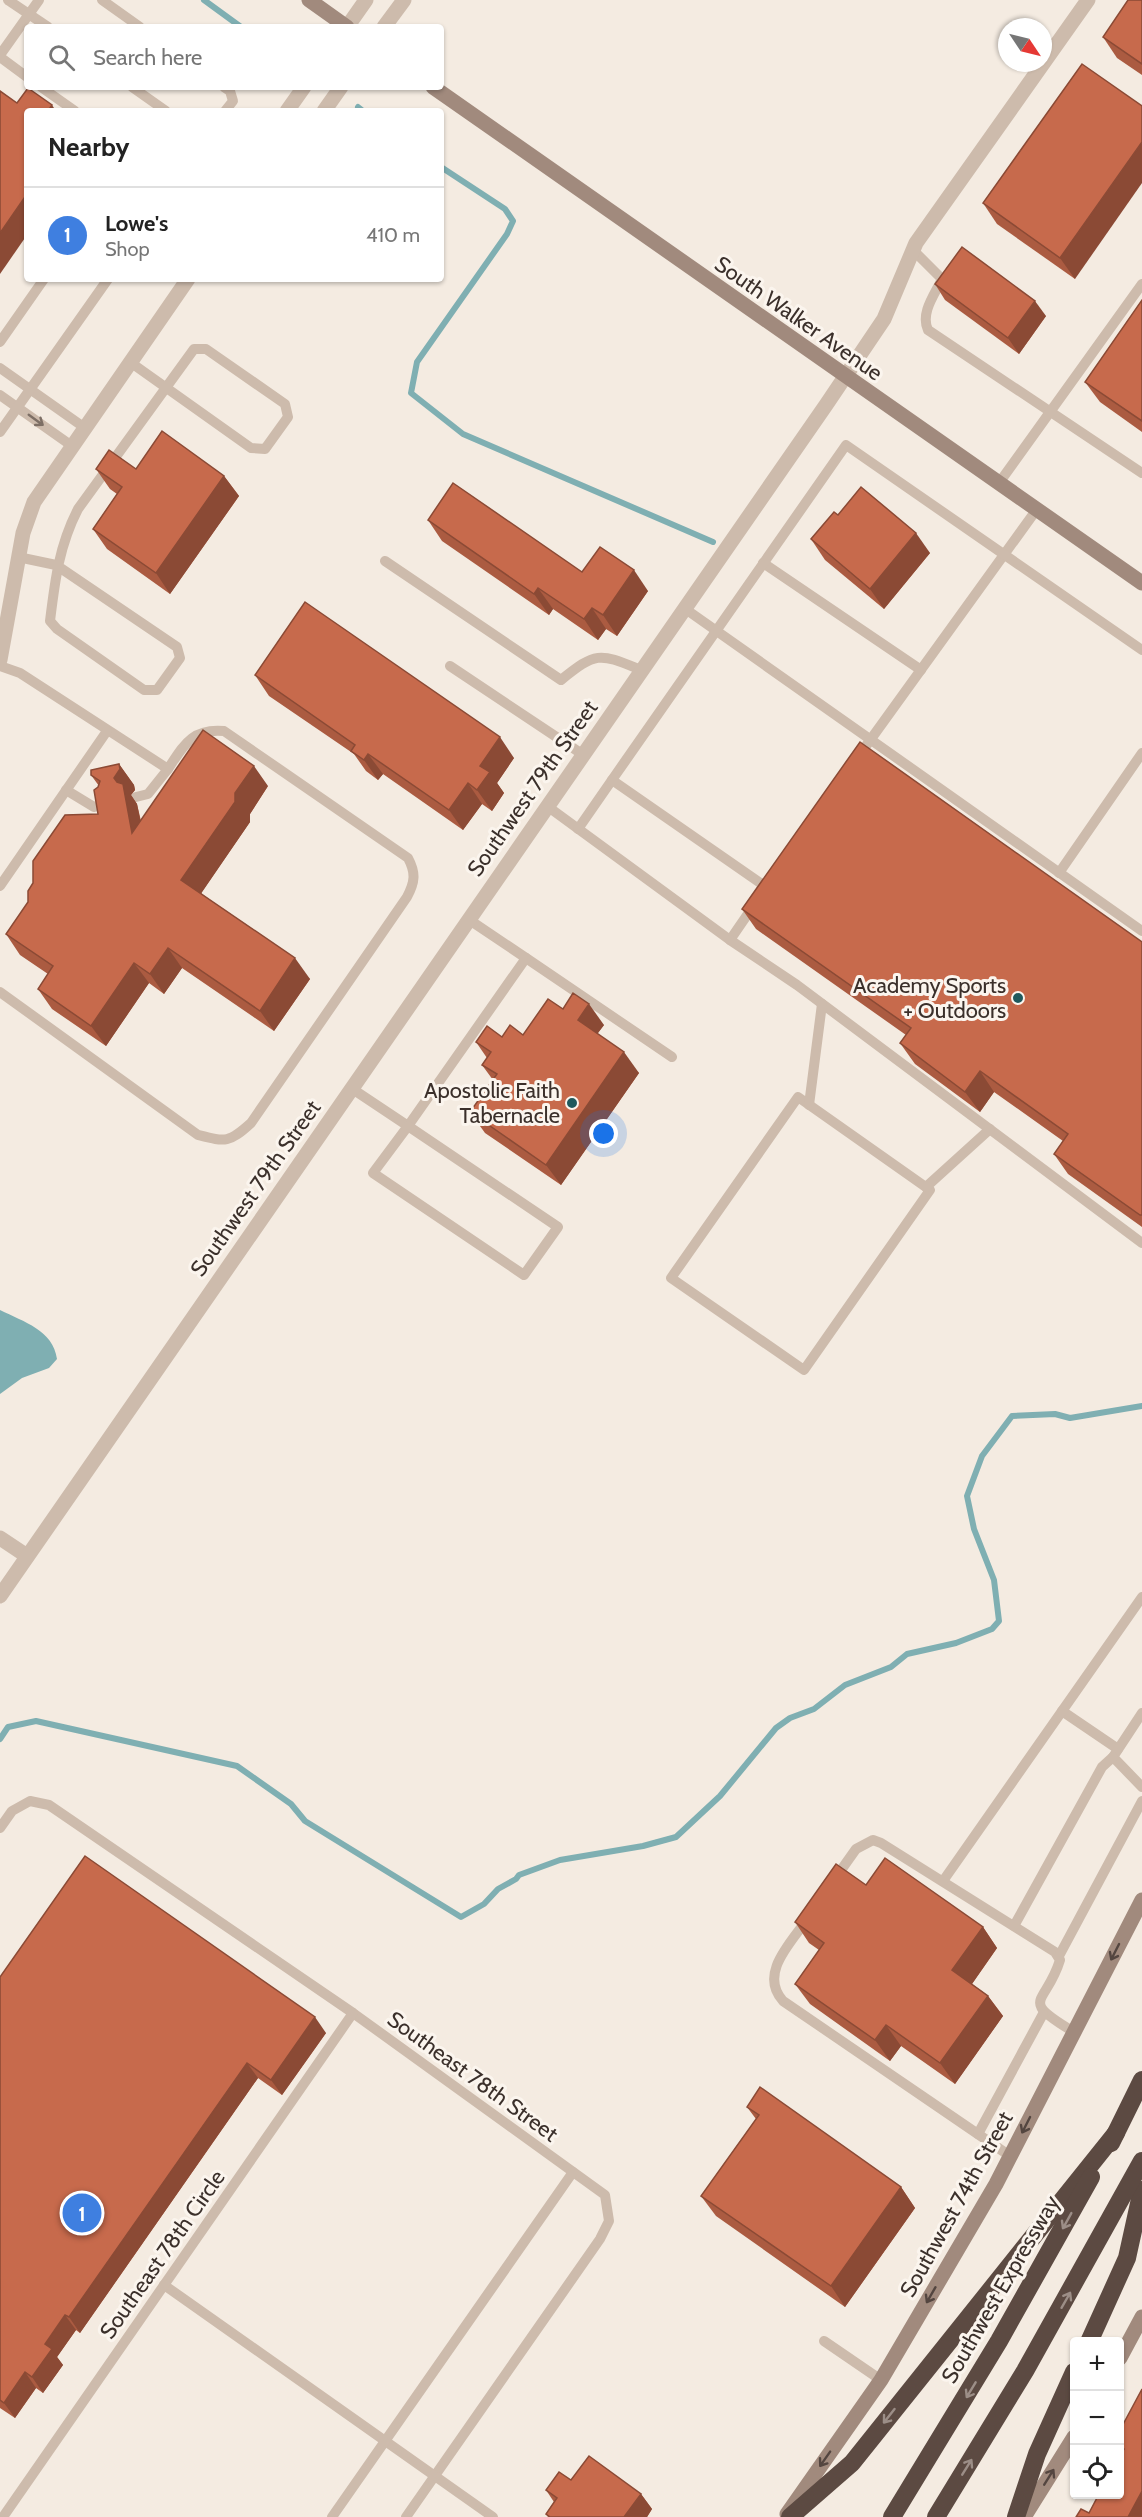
<!DOCTYPE html>
<meta charset="utf-8">
<style>
body{margin:0;font-family:Cabin,sans-serif;background:#f2f2f2;color:#222}
.controls{position:absolute;right:18px;bottom:18px;display:grid;overflow:hidden;border-radius:6px;box-shadow:0 2px 4px #0004}
.controls button{width:54px;height:54px;display:grid;place-items:center;padding:0;border:0;border-bottom:2px solid #e0e0e0;background:#fff;color:#222;font:30px sans-serif}
.compass{position:absolute;left:998px;top:18px;width:54px;height:54px;border-radius:50%;background:#fff;box-shadow:0 2px 4px #0004;rotate:125deg}
.you{position:absolute;left:604px;top:1134px;width:21px;height:21px;margin:-15px;border:4px solid #fff;border-radius:50%;background:#1a73e8;box-shadow:0 0 0 9px #1a73e833}
.badge{display:grid;place-items:center;width:39px;height:39px;border-radius:50%;background:#db2777;color:#fff;font-size:20px;font-weight:700}
.pin{position:absolute;translate:-50% -50%;border:3px solid #fff;box-shadow:0 2px 6px #0006}
.list{margin:0;padding:0;list-style:none}
h2{display:flex;justify-content:space-between;align-items:center;height:78px;margin:0;padding:0 24px;font-size:26px}
h2 small{font-size:20px;font-weight:400;color:#767676}
.list li{display:grid;grid-template-columns:39px 1fr auto;gap:18px;align-items:center;box-sizing:border-box;height:96px;padding:0 24px;border-top:2px solid #e0e0e0}
.list b{display:block;font-size:22px;white-space:nowrap}
.list p{margin:0;font-size:20px;white-space:nowrap;color:#767676}
.list em{font-size:20px;font-style:normal;color:#767676}
.icon{flex:none;width:33px;height:33px;fill:none;stroke:currentColor;stroke-width:2;stroke-linecap:round;stroke-linejoin:round}
.map{position:relative;flex:none;width:1142px;height:2517px;overflow:hidden}
.search{position:absolute;background:#fff;box-shadow:0 2px 4px #0004;left:24px;top:24px;width:420px;height:66px;display:flex;align-items:center;gap:15px;box-sizing:border-box;padding:0 21px;border-radius:6px;color:#767676;font-size:22px}
.panel{position:absolute;background:#fff;box-shadow:0 2px 4px #0004;left:24px;top:108px;width:420px;height:174px;border-radius:6px}
.map>svg:first-child{display:block}
</style>
<div class="map">
<svg width="1142" height="2517" viewBox="0 0 1142 2517">
<rect width="100%" height="100%" fill="#f4ebe1"/>
<path fill="#7fafb2" d="M0 1310C24 1322 53 1330 57 1359L49 1368 22 1378 0 1394Z"/>
<g fill="none" stroke-linecap="round" stroke-linejoin="round">
<g stroke="#7fafb2" stroke-width="6">
<polyline points="204,0 241,27"/>
<polyline points="358,107 363,111"/>
<polyline points="441,167 505,209 513,221 507,234 417,362 411,393 463,434 713,542"/>
<polyline points="0,1739 8,1727 36,1721 237,1766 291,1804 305,1821 461,1917 484,1904 498,1889 516,1879 519,1875 560,1860 643,1846 676,1837 720,1796 776,1728 790,1718 814,1709 845,1685 891,1667 907,1654 956,1643 992,1629 999,1621 994,1580 974,1529 967,1496 982,1456 1012,1416 1055,1414 1070,1418 1142,1406"/>
</g>
<g stroke="#cdbbac" stroke-width="10">
<polyline points="8,0 48,27"/>
<polyline points="102,0 140,27"/>
<polyline points="0,55 39,0"/>
<polyline points="0,57 27,77"/>
<polyline points="41,87 75,111"/>
<polyline points="132,87 166,111"/>
<polyline points="224,87 230,91 233,101 225,111"/>
<path d="M912 249 942 279C935 294 920 313 928 330L1142 473"/>
<polyline points="0,342 44,279"/>
<polyline points="0,368 85,428"/>
<polyline points="0,395 72,446"/>
<polyline points="0,432 108,279"/>
<polyline points="999,483 1142,284"/>
<path d="M18 557 56 565 177 647 180 658 157 690H144L57 629 50 621C55 580 59 546 78 509L194 349H206L285 404 288 417 265 449 251 448 130 362"/>
<path d="M385 561 561 680C597 651 599 653 641 670"/>
<polyline points="763,563 921,670"/>
<polyline points="684,608 1142,931"/>
<path d="M0 666 20 673 168 769C184 745 192 728 224 731L408 858C416 873 415 882 407 897L251 1123C229 1143 226 1142 198 1135L0 992"/>
<polyline points="450,666 582,754"/>
<polyline points="858,757 1037,509"/>
<polyline points="66,790 94,807 107,803"/>
<polyline points="136,797 148,794 168,769"/>
<polyline points="547,806 730,940 754,905"/>
<polyline points="578,829 612,780"/>
<polyline points="1059,873 1142,753"/>
<polyline points="769,882 766,887 612,780 846,445 1142,650"/>
<polyline points="0,886 107,731"/>
<polyline points="730,940 797,985 1142,1243"/>
<polyline points="526,958 672,1057"/>
<polyline points="351,1088 408,1126 526,958 468,919"/>
<polygon points="798,1097 930,1190 804,1370 671,1278"/>
<polyline points="809,1105 822,1004"/>
<polygon points="408,1126 558,1227 524,1275 373,1173"/>
<polyline points="926,1187 990,1129"/>
<polyline points="1062,1711 1118,1749"/>
<polyline points="1142,1713 1113,1757 1142,1787"/>
<polyline points="0,1828 12,1811 30,1801 49,1805 353,2013 605,2195 609,2221 600,2239 406,2517"/>
<path d="M834 1880 856 1849 873 1840 881 1843 1055 1952 1060 1960C1046 2006 1017 1998 1074 2032"/>
<polyline points="943,1881 1142,1597"/>
<path d="M808 1918C792 1942 758 1973 783 2001L1010 2156"/>
<polyline points="1014,1926 1102,1767 1113,1757"/>
<polyline points="1059,1956 1142,1801"/>
<polyline points="978,2134 1043,2014"/>
<polyline points="164,2285 493,2517"/>
<polyline points="824,2341 881,2380"/>
<polyline points="3,2517 353,2013"/>
<polyline points="332,2517 573,2172"/>
</g>
<g stroke="#cdbbac" stroke-width="15">
<polyline points="347,27 366,0"/>
<polyline points="384,27 404,0"/>
<polyline points="287,111 304,87"/>
<polyline points="324,111 341,87"/>
<polyline points="0,660 23,533 34,502 188,279"/>
<polyline points="0,1538 27,1556"/>
<polyline points="0,1596 826,405 884,319 916,243 1088,0"/>
</g>
<g stroke="#a18a7d" stroke-width="15">
<polyline points="309,0 347,27"/>
<polyline points="433,87 1142,583"/>
<polyline points="1120,2358 1142,2317"/>
<polyline points="787,2514 881,2380 996,2184 1142,1900"/>
<polyline points="1024,2517 1074,2437"/>
</g>
<g stroke="#5c4a42" stroke-width="18">
<polyline points="1111,2143 1142,2080"/>
<polyline points="1089,2342 1127,2258 1142,2190"/>
<polyline points="790,2517 852,2463 1116,2133"/>
<polyline points="892,2517 999,2341 1091,2177"/>
<polyline points="936,2517 1025,2371 1142,2161"/>
<polyline points="1016,2517 1037,2454 1074,2372"/>
</g>
</g>
<g fill="#ab5b41">
<polygon points="1142,0 1142,75 1117,58 1103,37"/>
<polygon points="1082,64 1075,279 997,224 983,203"/>
<polygon points="935,284 1046,316 1019,354 945,300"/>
<polygon points="1142,300 1142,432 1100,402 1085,382"/>
<polygon points="96,469 136,469 224,476 239,496 170,594 107,549 93,529 117,494 110,489"/>
<polygon points="838,515 930,553 884,609 825,560 811,539"/>
<polygon points="428,520 582,572 648,591 617,636 606,629 598,640 553,609 549,615 442,541"/>
<polygon points="255,675 514,758 497,783 504,793 492,811 482,804 463,830 383,774 378,780 366,771 354,754 269,696"/>
<polygon points="119,764 134,785 135,790 131,795 137,804 141,821 268,786 250,814 250,822 201,893 310,979 274,1031 182,968 164,994 149,983 106,1046 52,1009 38,989 48,974 20,955 6,934 98,814 99,786 91,775"/>
<polygon points="742,909 1142,942 1142,1227 1068,1174 1054,1154 1063,1141 994,1092 980,1112 915,1064 900,1043 906,1035 756,929"/>
<polygon points="563,1009 604,1025 597,1034 639,1073 561,1185 485,1133 470,1112 493,1080 482,1065 487,1058 476,1042 502,1037 523,1035"/>
<polygon points="866,1885 983,1927 997,1948 972,1984 988,1996 1003,2016 955,2084 901,2046 890,2061 810,2004 795,1984 819,1950 809,1943 795,1922"/>
<polygon points="0,1977 326,2033 282,2095 258,2078 80,2333 76,2330 57,2357 63,2365 43,2393 36,2388 15,2418 0,2408"/>
<polygon points="747,2107 901,2187 915,2208 845,2307 716,2216 701,2196 756,2119"/>
<polygon points="1119,2432 1142,2517 1089,2513 1121,2454 1119,2452"/>
<polygon points="571,2480 641,2494 652,2509 647,2517 548,2517 546,2514 554,2502 546,2490"/>
</g>
<g fill="#8b4a35">
<polygon points="52,105 56,111 48,111"/>
<polygon points="1142,142 1142,183 1075,279 1060,258"/>
<polygon points="27,194 27,235 0,274 0,233"/>
<polygon points="1035,301 1046,316 1019,354 1008,338"/>
<polygon points="224,476 239,496 170,594 156,573"/>
<polygon points="916,533 930,553 884,609 870,589"/>
<polygon points="634,570 648,591 617,636 603,615"/>
<polygon points="538,588 553,609 549,615 534,594"/>
<polygon points="592,608 606,629 598,640 584,619"/>
<polygon points="500,737 514,758 497,783 504,793 492,811 477,790 480,766"/>
<polygon points="368,754 383,774 378,780 364,760"/>
<polygon points="119,764 134,785 135,790 131,795 137,804 147,854 132,833 114,778"/>
<polygon points="254,766 268,786 250,814 250,822 196,901 181,880 235,793"/>
<polygon points="468,783 482,804 463,830 449,810"/>
<polygon points="168,948 182,968 164,994 150,974"/>
<polygon points="295,958 310,979 274,1031 260,1011"/>
<polygon points="134,963 149,983 106,1046 91,1026"/>
<polygon points="589,1004 604,1025 592,1041 578,1020"/>
<polygon points="624,1052 639,1073 561,1185 546,1165"/>
<polygon points="980,1071 994,1092 980,1112 965,1092"/>
<polygon points="983,1927 997,1948 967,1991 952,1970"/>
<polygon points="988,1996 1003,2016 955,2084 940,2063"/>
<polygon points="315,2017 326,2033 282,2095 271,2080"/>
<polygon points="886,2025 901,2046 890,2061 875,2040"/>
<polygon points="247,2063 258,2078 80,2333 69,2317"/>
<polygon points="901,2187 915,2208 845,2307 831,2286"/>
<polygon points="65,2315 76,2330 57,2357 63,2365 43,2393 32,2377 45,2344"/>
<polygon points="25,2372 36,2388 15,2418 4,2403"/>
<polygon points="1142,2491 1142,2517 1128,2517"/>
<polygon points="641,2494 652,2509 647,2517 624,2517"/>
</g>
<g fill="#c76a4c" stroke="#8b4a35" stroke-width="1.5">
<polygon points="1128,0 1142,0 1142,64 1103,37"/>
<polygon points="1082,64 1142,106 1142,142 1060,258 983,203"/>
<polygon points="28,88 52,105 48,111 27,111 27,194 0,233 0,91 17,103"/>
<polygon points="962,247 1035,301 1008,338 935,284"/>
<polygon points="1142,300 1142,421 1085,382"/>
<polygon points="162,431 224,476 156,573 93,529 122,487 96,469 109,450 136,469"/>
<polygon points="453,483 582,572 600,547 634,570 603,615 592,608 584,619 538,588 534,594 428,520"/>
<polygon points="861,487 916,533 870,589 811,539 834,512 838,515"/>
<polygon points="305,602 500,737 480,766 490,772 477,790 468,783 449,810 368,754 364,760 351,751 355,745 255,675"/>
<polygon points="203,730 254,766 235,793 235,802 181,880 295,958 260,1011 168,948 150,974 134,963 91,1026 38,989 53,966 6,934 28,902 28,891 33,883 33,861 65,815 98,814 94,790 98,787 100,781 91,775 91,770 119,764 120,769 114,778 117,782 123,784 132,833"/>
<polygon points="860,742 1142,942 1142,1215 1140,1215 1054,1154 1068,1134 980,1071 965,1092 900,1043 911,1028 742,909"/>
<polygon points="573,993 589,1004 578,1020 624,1052 546,1165 470,1112 497,1074 482,1065 491,1052 476,1042 487,1026 502,1037 510,1025 523,1035 548,999 563,1009"/>
<polygon points="85,1856 315,2017 271,2080 247,2063 69,2317 65,2315 45,2344 52,2349 32,2377 25,2372 4,2403 0,2400 0,1977"/>
<polygon points="885,1858 983,1927 952,1970 988,1996 940,2063 886,2025 875,2040 795,1984 824,1943 795,1922 836,1864 866,1885"/>
<polygon points="760,2087 901,2187 831,2286 701,2196 759,2115 747,2107"/>
<polygon points="1142,2389 1142,2491 1128,2517 1076,2517 1081,2509 1089,2513 1099,2494 1119,2494 1119,2457 1124,2449 1119,2447 1119,2432"/>
<polygon points="589,2456 641,2494 624,2517 550,2517 546,2514 557,2498 546,2490 559,2472 571,2480"/>
</g>
<defs><path id="oneway-shaft" d="M-6 0H5M1.5-3L5.5 0L1.5 3" fill="none" stroke-width="1.6" stroke-linecap="round" stroke-linejoin="round" transform="scale(1.5)"/></defs>
<use stroke="#7d6f65" href="#oneway-shaft" transform="translate(36 420) rotate(36)"/>
<g stroke="#544640">
<use href="#oneway-shaft" transform="translate(1115 1952) rotate(117)"/>
<use href="#oneway-shaft" transform="translate(1026 2125) rotate(117)"/>
<use href="#oneway-shaft" transform="translate(931 2295) rotate(120)"/>
<use href="#oneway-shaft" transform="translate(825 2459) rotate(125)"/>
<use href="#oneway-shaft" transform="translate(1049 2477) rotate(-58)"/>
</g>
<g stroke="#9c8e87">
<use href="#oneway-shaft" transform="translate(1067 2221) rotate(119)"/>
<use href="#oneway-shaft" transform="translate(1066 2300) rotate(-60)"/>
<use href="#oneway-shaft" transform="translate(971 2390) rotate(121)"/>
<use href="#oneway-shaft" transform="translate(889 2416) rotate(128)"/>
<use href="#oneway-shaft" transform="translate(967 2467) rotate(-58)"/>
</g>
<g fill="#1f595d" stroke="#fbf5ee" stroke-width="2">
<circle cx="1018" cy="998" r="6"/>
<circle cx="572" cy="1103" r="6"/>
</g>
<g text-anchor="middle" stroke-width="6" stroke-linejoin="round" paint-order="stroke">
<g font-size="22" fill="#3b302b" stroke="#fbf5ee">
<text transform="translate(799 318) rotate(35)" y="8">South Walker Avenue</text>
<text transform="translate(532 788) rotate(-55)" y="8">Southwest 79th Street</text>
<text transform="translate(255 1188) rotate(-55)" y="8">Southwest 79th Street</text>
<text transform="translate(473 2076) rotate(36)" y="8">Southeast 78th Street</text>
<text transform="translate(956 2204) rotate(-61)" y="8">Southwest 74th Street</text>
<text transform="translate(162 2254) rotate(-55)" y="8">Southeast 78th Circle</text>
<text transform="translate(1000 2289) rotate(-60)" y="8">Southwest Expressway</text>
</g>
<g font-size="22" fill="#3b302b" stroke="#fbf5ee" text-anchor="end">
<text x="1006" y="993">Academy Sports<tspan x="1006" dy="25">+ Outdoors</tspan></text>
<text x="560" y="1098">Apostolic Faith<tspan x="560" dy="25">Tabernacle</tspan></text>
</g>
</g>
</svg>
<div class="controls">
<button>+</button>
<button>−</button>
<button><svg class="icon" aria-label="locate" viewBox="0 0 24 24"><circle cx="12" cy="12" r="6"/><path d="M12 2v4M12 18v4M2 12h4M18 12h4"/></svg></button>
</div>
<svg class="compass" viewBox="-18 -18 36 36"><path d="M0-13l5 13h-10z" fill="#e53935"/><path d="M0 13l5-13h-10z" fill="#767676"/></svg>
<div class="you"></div>
<div class="pin badge" style="left:82px;top:2213px;background:#3f7fe0">1</div>
<div class="search"><svg class="icon" aria-label="search" viewBox="0 0 24 24"><circle cx="10" cy="10" r="6"/><path d="M15 15l6 6"/></svg>Search here</div>
<section class="panel">
<h2>Nearby<small></small></h2>
<ul class="list">
<li><span class="badge" style="background:#3f7fe0">1</span><div><b>Lowe's</b><p>Shop</p></div><em>410 m</em></li>
</ul>
</section>
</div>
